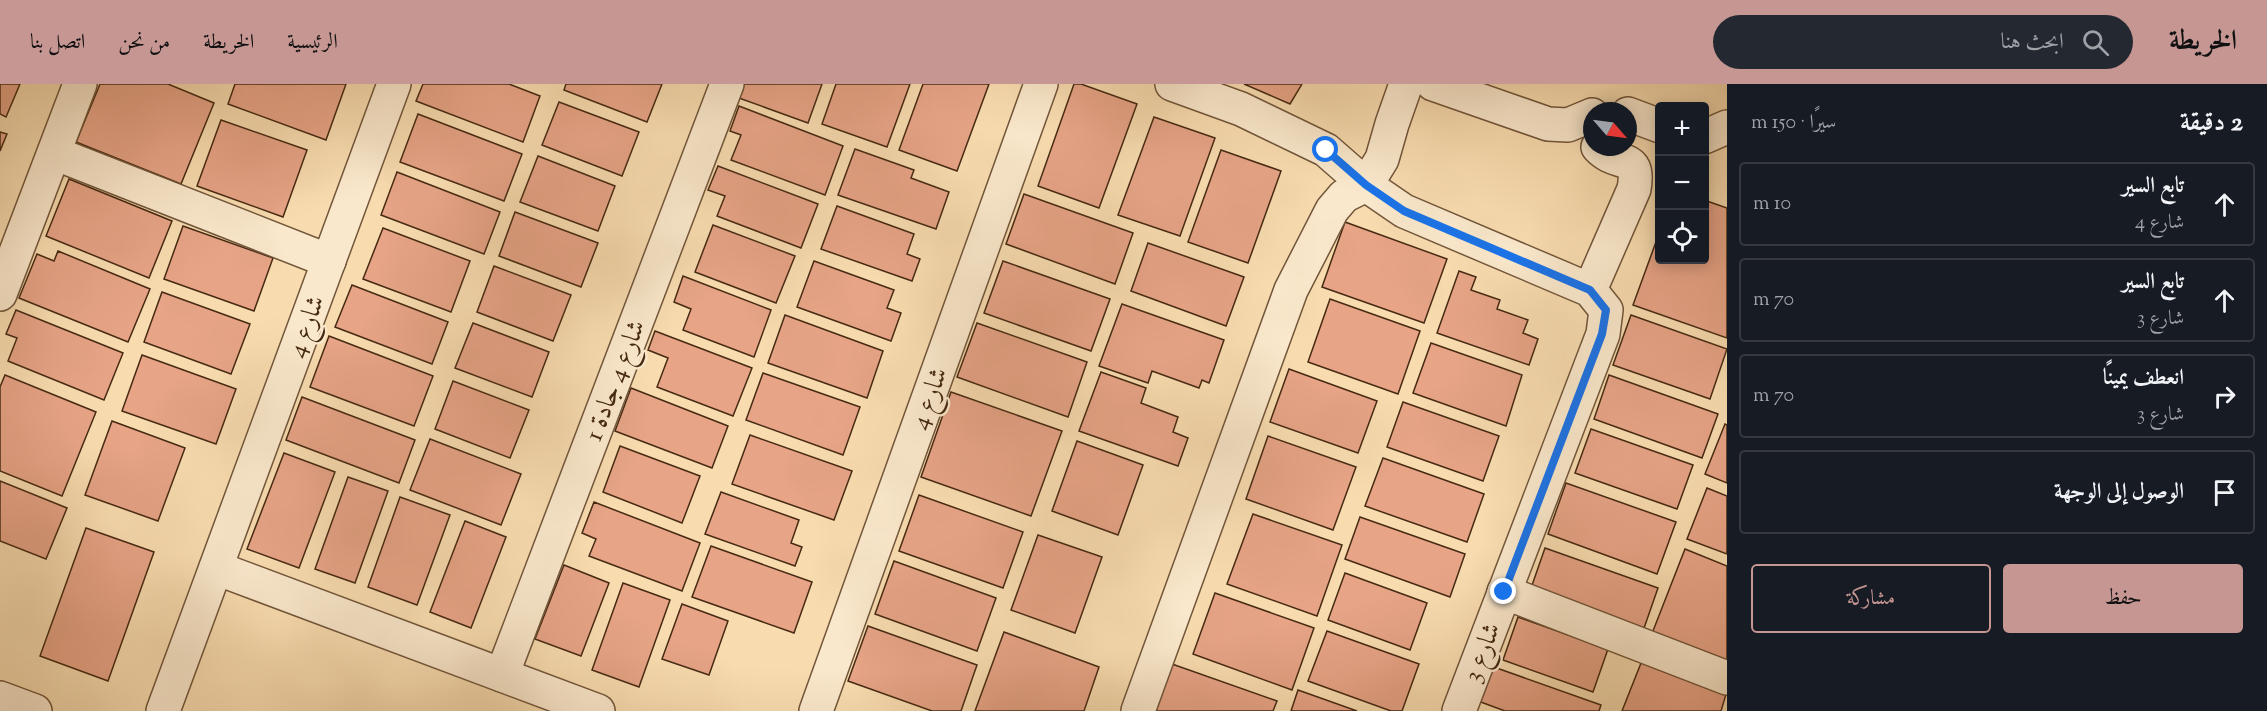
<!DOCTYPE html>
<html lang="ar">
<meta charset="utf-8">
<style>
body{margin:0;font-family:"Sorts Mill Goudy",Amiri,serif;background:#242831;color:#f1f3f6;direction:rtl}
.controls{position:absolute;right:18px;top:18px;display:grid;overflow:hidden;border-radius:6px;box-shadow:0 3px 15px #0003}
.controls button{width:54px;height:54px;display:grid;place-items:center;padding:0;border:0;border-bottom:2px solid #363941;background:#171b24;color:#f1f3f6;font:30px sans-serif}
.compass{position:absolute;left:1583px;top:18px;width:54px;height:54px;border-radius:50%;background:#171b24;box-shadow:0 3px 15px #0003;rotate:118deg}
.stop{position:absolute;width:18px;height:18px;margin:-14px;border:4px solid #1a73e8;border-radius:50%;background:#fff}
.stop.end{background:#1a73e8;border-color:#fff;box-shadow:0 2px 6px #0008}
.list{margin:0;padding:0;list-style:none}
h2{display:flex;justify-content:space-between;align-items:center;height:78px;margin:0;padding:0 24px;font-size:26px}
h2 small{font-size:20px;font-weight:400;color:#9ea1a6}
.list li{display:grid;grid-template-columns:39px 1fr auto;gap:18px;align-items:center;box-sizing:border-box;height:84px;margin:0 12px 12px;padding:0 12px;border:2px solid #363941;border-radius:6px}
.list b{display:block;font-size:22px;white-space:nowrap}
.list p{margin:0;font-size:20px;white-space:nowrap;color:#9ea1a6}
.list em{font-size:20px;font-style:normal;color:#9ea1a6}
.actions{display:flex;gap:12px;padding:18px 24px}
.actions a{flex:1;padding:14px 0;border:2px solid #c59692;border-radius:6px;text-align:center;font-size:21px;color:#c59692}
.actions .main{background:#c59692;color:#111}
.icon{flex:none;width:33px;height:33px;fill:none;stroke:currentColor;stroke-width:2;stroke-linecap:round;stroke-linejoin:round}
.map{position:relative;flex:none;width:1727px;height:627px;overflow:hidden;direction:ltr}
header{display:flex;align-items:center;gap:36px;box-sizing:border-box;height:84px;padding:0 30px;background:#c59692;color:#111}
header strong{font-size:28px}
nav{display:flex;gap:33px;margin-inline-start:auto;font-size:21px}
.search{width:420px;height:54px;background:#242831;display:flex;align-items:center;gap:15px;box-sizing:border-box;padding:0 21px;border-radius:33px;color:#9ea1a6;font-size:22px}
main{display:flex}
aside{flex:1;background:#171b24}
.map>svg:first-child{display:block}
</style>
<header>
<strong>الخريطة</strong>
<div class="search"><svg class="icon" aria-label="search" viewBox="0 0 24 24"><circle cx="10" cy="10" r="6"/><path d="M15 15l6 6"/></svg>ابحث هنا</div>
<nav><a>الرئيسية</a><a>الخريطة</a><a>من نحن</a><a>اتصل بنا</a></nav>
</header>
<main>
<aside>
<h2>2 دقيقة<small>سيرًا · 150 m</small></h2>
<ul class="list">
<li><svg class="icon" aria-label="ahead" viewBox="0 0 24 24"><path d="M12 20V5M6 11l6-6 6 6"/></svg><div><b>تابع السير</b><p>شارع 4</p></div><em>10 m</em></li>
<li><svg class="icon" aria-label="ahead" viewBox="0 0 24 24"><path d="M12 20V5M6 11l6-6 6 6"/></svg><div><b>تابع السير</b><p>شارع 3</p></div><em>70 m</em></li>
<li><svg class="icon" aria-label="right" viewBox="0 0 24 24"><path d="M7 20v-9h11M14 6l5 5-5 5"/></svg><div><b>انعطف يمينًا</b><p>شارع 3</p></div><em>70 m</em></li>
<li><svg class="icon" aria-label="arrive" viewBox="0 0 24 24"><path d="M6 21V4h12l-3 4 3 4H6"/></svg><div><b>الوصول إلى الوجهة</b></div></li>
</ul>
<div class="actions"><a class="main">حفظ</a><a>مشاركة</a></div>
</aside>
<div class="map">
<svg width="1727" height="627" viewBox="0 0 1727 627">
<rect width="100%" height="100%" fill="#f8dcb0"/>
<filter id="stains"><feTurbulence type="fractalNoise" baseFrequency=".00333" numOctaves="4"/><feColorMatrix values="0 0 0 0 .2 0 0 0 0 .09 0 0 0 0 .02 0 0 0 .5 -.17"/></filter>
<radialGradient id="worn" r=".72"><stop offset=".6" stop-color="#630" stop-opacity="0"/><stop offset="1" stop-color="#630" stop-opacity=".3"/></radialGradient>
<g fill="#e7a487" stroke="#462a12" stroke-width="1.5">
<polygon points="0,0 20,0 6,33 0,30"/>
<polygon points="100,0 168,0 214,19 181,100 76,58"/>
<polygon points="235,0 346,0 326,56 228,20"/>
<polygon points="423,0 509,0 540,12 523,58 416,17"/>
<polygon points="566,0 662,0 647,38 564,6"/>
<polygon points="744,0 822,0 808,39 739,14"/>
<polygon points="836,0 910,0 887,63 822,40"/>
<polygon points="923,0 989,0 957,87 899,66"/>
<polygon points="1074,0 1081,0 1137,20 1099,124 1038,102"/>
<polygon points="1244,0 1302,0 1290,20"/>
<polygon points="559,18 639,48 622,92 542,61"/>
<polygon points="739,22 843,62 825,111 731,76 741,51 730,47"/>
<polygon points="418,30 522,70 504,117 400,78"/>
<polygon points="1154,33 1215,54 1180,152 1118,131"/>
<polygon points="221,36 307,66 283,133 197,102"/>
<polygon points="0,48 7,50 0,67"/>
<polygon points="855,65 914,86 911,94 949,108 936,145 838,111"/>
<polygon points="1221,66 1281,87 1248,179 1188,158"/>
<polygon points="538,72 615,102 598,147 520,118"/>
<polygon points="718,82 818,120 801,164 717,132 725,112 708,106"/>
<polygon points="397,88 500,128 484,170 381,131"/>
<polygon points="69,95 172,137 149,194 46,152"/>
<polygon points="1024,110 1133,149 1115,200 1006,160"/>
<polygon points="1704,116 1727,124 1727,254 1633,221 1660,147 1660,176 1704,176"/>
<polygon points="837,122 914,150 907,170 920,175 912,197 821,165"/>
<polygon points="515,128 598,159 581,203 499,172"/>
<polygon points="1345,138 1447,175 1424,239 1322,203"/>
<polygon points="713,141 795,172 776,219 695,188"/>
<polygon points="183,142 273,174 254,227 164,195"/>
<polygon points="383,144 470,177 451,228 363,195"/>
<polygon points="1148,159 1244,193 1226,242 1131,207"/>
<polygon points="58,167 150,205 128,258 19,214 37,170 54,177"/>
<polygon points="814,177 894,206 887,224 901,229 891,257 797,223"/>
<polygon points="1003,177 1110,215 1091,267 984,229"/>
<polygon points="494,182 571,211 553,257 477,228"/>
<polygon points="1459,187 1476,193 1471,206 1500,216 1497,225 1528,236 1523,249 1538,255 1529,281 1437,249"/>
<polygon points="683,192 771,226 754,273 683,246 691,225 674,218"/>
<polygon points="352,201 448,238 432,280 335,243"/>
<polygon points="162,208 250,240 231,290 144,258"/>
<polygon points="1330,215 1420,247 1398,310 1308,278"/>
<polygon points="1122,220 1224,256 1209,299 1202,296 1199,304 1152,287 1148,299 1099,282"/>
<polygon points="16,226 123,269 104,316 8,277 17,254 6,250"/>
<polygon points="785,231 883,267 867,314 768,279"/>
<polygon points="1631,231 1727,265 1710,315 1613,281"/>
<polygon points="473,239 549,268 532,313 455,284"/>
<polygon points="977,239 1087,278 1068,333 957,293"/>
<polygon points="655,247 752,284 733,332 657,303 668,274 648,266"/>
<polygon points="329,252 433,292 414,342 310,303"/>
<polygon points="1431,259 1522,291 1506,342 1413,309"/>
<polygon points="142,271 236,305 216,360 122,327"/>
<polygon points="1289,285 1377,317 1358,369 1270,338"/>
<polygon points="1101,288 1146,304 1141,319 1178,333 1173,348 1188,354 1178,382 1079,347"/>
<polygon points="763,289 860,323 843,371 746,336"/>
<polygon points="5,291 96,328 62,412 0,387 0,303"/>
<polygon points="1609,291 1718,330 1702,374 1594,335"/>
<polygon points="453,297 529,326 510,374 435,345"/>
<polygon points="631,304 728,342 712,384 615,347"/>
<polygon points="951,308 1062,347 1031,432 921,393"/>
<polygon points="302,313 415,356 399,399 286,356"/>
<polygon points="1403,318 1499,352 1483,397 1387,363"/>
<polygon points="112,337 185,364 158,437 85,411"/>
<polygon points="1725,340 1727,341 1727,399 1705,390"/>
<polygon points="1591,345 1693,381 1677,425 1575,389"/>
<polygon points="750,351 852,387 834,436 732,400"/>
<polygon points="1268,352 1356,383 1333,446 1246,415"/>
<polygon points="430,355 521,390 501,441 410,406"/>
<polygon points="1077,357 1143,381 1118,451 1052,427"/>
<polygon points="620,362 700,392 682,439 603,408"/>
<polygon points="284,369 335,388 299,484 247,465"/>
<polygon points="1383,374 1484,410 1467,458 1365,422"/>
<polygon points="348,393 388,407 355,499 315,485"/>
<polygon points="0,397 67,424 46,475 0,457"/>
<polygon points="1566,399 1676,438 1657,490 1548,450"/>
<polygon points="1707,404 1727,412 1727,470 1687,455"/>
<polygon points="721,408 799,436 791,459 802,463 795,482 705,450"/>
<polygon points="919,411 1023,448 1003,504 899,467"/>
<polygon points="400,413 450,431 417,521 368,503"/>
<polygon points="594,418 700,459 682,507 589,472 596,455 582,449"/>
<polygon points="1253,430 1342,461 1317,532 1227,500"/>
<polygon points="1360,433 1465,470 1450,513 1345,475"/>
<polygon points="465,437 506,453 471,544 430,528"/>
<polygon points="86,444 154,468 108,597 40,572"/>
<polygon points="1038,451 1102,473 1075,549 1011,526"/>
<polygon points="711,462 812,498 794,549 692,513"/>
<polygon points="1545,464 1658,504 1643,547 1530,507"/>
<polygon points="1685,465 1727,482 1727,582 1651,552"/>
<polygon points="894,477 996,514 977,567 875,530"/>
<polygon points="564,481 609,499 581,572 535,555"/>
<polygon points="1345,489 1427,519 1410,566 1328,536"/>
<polygon points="623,499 670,516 639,603 592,586"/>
<polygon points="1215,509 1314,544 1292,606 1193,570"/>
<polygon points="682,520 728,537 709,591 662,575"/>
<polygon points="1518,533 1608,565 1593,608 1503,576"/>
<polygon points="868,542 977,581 961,627 932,627 848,597"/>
<polygon points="1327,547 1419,580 1402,627 1391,627 1308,597"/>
<polygon points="1004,548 1099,583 1084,627 975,627"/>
<polygon points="1643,574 1727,607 1721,627 1622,627"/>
<polygon points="1172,580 1277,617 1273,627 1156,627"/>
<polygon points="1491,582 1601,621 1599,627 1505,627 1478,617"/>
<polygon points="1298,606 1357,627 1291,627"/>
</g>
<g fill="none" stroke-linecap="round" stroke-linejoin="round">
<defs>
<g id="minor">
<polyline points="1172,0 1241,25 1326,66 1366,101 1404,127 1590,206 1606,226 1603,250 1459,627"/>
<polyline points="1433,0 1548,40 1568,41 1592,31"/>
<polyline points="1628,30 1660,42"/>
<polyline points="1704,53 1727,43"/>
<polyline points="54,69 329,177"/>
<path d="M1590 206 1634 105C1641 67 1617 84 1598 63"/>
<polyline points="0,210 80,0"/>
<polyline points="216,484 598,627"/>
<polyline points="1504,508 1727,594"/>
<polyline points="502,591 727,0"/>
<polyline points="0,614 35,627"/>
<polyline points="163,627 394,0"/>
<polyline points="816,627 1041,0"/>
<polyline points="1138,627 1291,206 1332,126 1344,112 1366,101 1382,75 1392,40 1406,0"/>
</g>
</defs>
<use href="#minor" stroke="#72563a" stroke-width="36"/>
<use href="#minor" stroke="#fae8cc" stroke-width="33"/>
</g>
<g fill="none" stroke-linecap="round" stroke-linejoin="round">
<polyline stroke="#1a73e8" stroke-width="8" points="1326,66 1366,101 1404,127 1590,206 1606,226 1602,250 1504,508"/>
</g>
<g text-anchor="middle" stroke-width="4.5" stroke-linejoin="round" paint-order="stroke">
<g font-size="26" fill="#462a12" stroke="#fae8cc">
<text transform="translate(305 242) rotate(-70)" y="9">شارع 4</text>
<text transform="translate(614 296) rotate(-69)" y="9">شارع 4 جادة 1</text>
<text transform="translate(928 314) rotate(-70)" y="9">شارع 4</text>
<text transform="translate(1481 568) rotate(-69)" y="9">شارع 3</text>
</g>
</g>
<rect width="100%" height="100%" filter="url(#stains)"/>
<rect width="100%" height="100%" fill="url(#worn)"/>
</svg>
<div class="controls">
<button>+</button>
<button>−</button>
<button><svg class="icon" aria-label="locate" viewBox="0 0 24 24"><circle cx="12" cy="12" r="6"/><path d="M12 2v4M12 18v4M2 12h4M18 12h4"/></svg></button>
</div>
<svg class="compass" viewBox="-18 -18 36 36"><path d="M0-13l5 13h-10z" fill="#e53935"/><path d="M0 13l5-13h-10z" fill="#9ea1a6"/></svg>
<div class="stop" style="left:1326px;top:66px"></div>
<div class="stop end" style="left:1504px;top:508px"></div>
</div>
</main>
